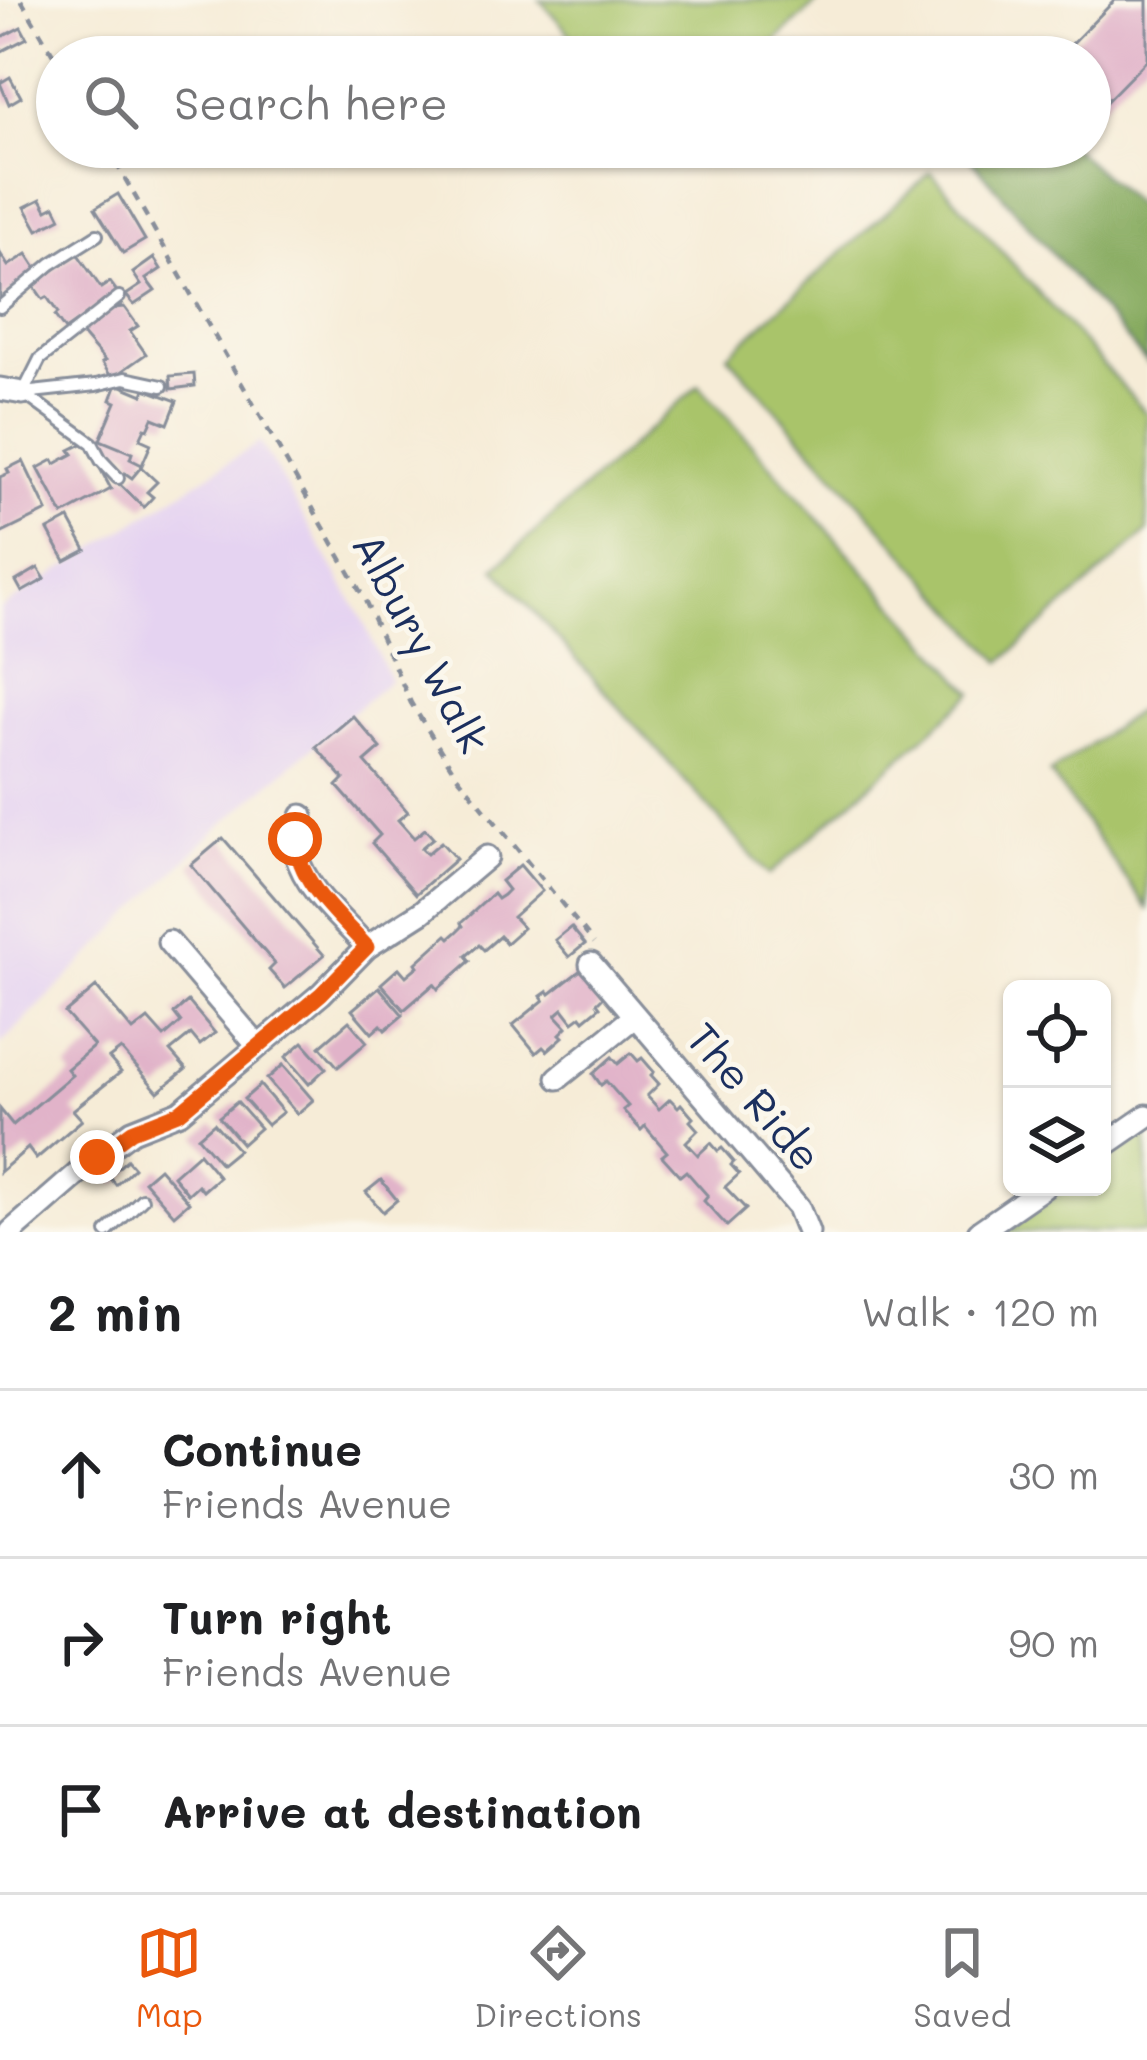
<!DOCTYPE html>
<meta charset="utf-8">
<style>
body{margin:0;font-family:Mali,sans-serif;background:#f2f2f2;color:#202124}
.controls{position:absolute;right:36px;bottom:36px;display:grid;overflow:hidden;border-radius:18px;box-shadow:0 3px 9px #0004}
.controls button{width:108px;height:108px;display:grid;place-items:center;padding:0;border:0;border-bottom:3px solid #e0e0e0;background:#fff;color:#202124;font:60px sans-serif}
.stop{position:absolute;width:36px;height:36px;margin:-27px;border:9px solid #ea580c;border-radius:50%;background:#fff}
.stop.end{background:#ea580c;border-color:#fff;box-shadow:0 3px 12px #0008}
.list{margin:0;padding:0;list-style:none}
h2{display:flex;justify-content:space-between;align-items:center;height:156px;margin:0;padding:0 48px;font-size:51px}
h2 small{font-size:39px;font-weight:400;color:#757577}
.list li{display:grid;grid-template-columns:78px 1fr auto;gap:36px;align-items:center;box-sizing:border-box;height:168px;padding:0 48px;border-top:3px solid #e0e0e0}
.list b{display:block;font-size:45px;white-space:nowrap}
.list p{margin:0;font-size:39px;white-space:nowrap;color:#757577}
.list em{font-size:39px;font-style:normal;color:#757577}
.icon{flex:none;width:66px;height:66px;fill:none;stroke:currentColor;stroke-width:2;stroke-linecap:round;stroke-linejoin:round}
.map{position:relative;flex:none;width:1147px;height:1232px;overflow:hidden}
.search{position:absolute;background:#fff;box-shadow:0 3px 9px #0004;left:36px;right:36px;top:36px;height:132px;display:flex;align-items:center;gap:30px;box-sizing:border-box;padding:0 42px;border-radius:66px;color:#757577;font-size:45px}
.sheet{height:660px;background:#fff}
nav{display:flex;justify-content:space-around;align-items:center;box-sizing:border-box;height:168px;border-top:3px solid #e0e0e0;background:#fff;font-size:33px;color:#757577}
nav a{display:grid;justify-items:center;gap:6px}
nav .on{color:#ea580c}
.map>svg:first-child{display:block}
</style>
<div class="map">
<svg width="1147" height="1232" viewBox="0 0 1147 1232">
<rect width="100%" height="100%" fill="#fbf7ec"/>
<filter id="ink" filterUnits="userSpaceOnUse"><feTurbulence type="fractalNoise" baseFrequency=".00833" numOctaves="2"/><feDisplacementMap in="SourceGraphic" scale="24" xChannelSelector="R" yChannelSelector="G"/><feConvolveMatrix kernelMatrix="1 2 1 2 8 2 1 2 1" color-interpolation-filters="sRGB"/></filter>
<filter id="wash" filterUnits="userSpaceOnUse"><feTurbulence type="fractalNoise" baseFrequency=".004" numOctaves="4" result="noise"/><feDisplacementMap in="SourceGraphic" scale="48" xChannelSelector="R" yChannelSelector="G"/><feGaussianBlur stdDeviation="2.7" result="paint"/><feColorMatrix in="noise" values="0 0 0 0 0 0 0 0 0 0 0 0 0 0 0 0 0 1.4 0 .05"/><feComposite in="paint" operator="in"/></filter>
<g filter="url(#wash)">
<rect width="100%" height="100%" fill="#f6ecd7"/>
<polygon fill="#e5d3f1" points="260,442 361,616 390,680 217,829 0,1045 0,609"/>
<g fill="#a9c46a" stroke="#627a64" stroke-width="3">
<polygon points="540,0 820,0 758,57 590,57"/>
<polygon points="931,172 1147,414 1147,532 1001,662 728,355"/>
<polygon points="699,385 973,693 769,875 495,568"/>
<polygon points="1147,704 1147,908 1050,773"/>
<polygon points="1147,1133 1147,1232 1005,1232 1069,1187 1102,1187 1102,1164"/>
</g>
<polygon fill="#86aa5e" stroke="#506c5e" stroke-width="3" points="967,147 1072,147 1147,214 1147,363 964,151"/>
<g id="blocks">
<g fill="#e1b3c9">
<polygon points="1115,0 1147,0 1147,60 1090,118 1090,57 1059,57"/>
<polygon points="21,27 27,38 0,52 0,38"/>
<polygon points="10,77 21,97 9,104 0,83"/>
<polygon points="118,194 145,240 123,253 95,208"/>
<polygon points="41,199 47,210 55,206 61,218 38,230 25,207"/>
<polygon points="0,253 8,266 27,254 38,271 0,300"/>
<polygon points="77,253 101,288 110,282 118,293 65,330 55,316 58,313 47,297 43,299 33,285"/>
<polygon points="154,258 161,269 146,279 155,291 134,305 126,295 141,285 133,273"/>
<polygon points="124,307 138,326 130,331 146,354 112,378 102,363 105,361 80,332 114,308"/>
<polygon points="194,374 195,386 171,389 170,376"/>
<polygon points="117,384 143,395 145,389 177,401 168,424 153,418 148,429 145,428 140,439 151,444 142,465 130,459 132,453 100,440 116,402 111,400"/>
<polygon points="86,442 111,489 63,515 38,468 53,460 55,464 62,460 73,454 70,450"/>
<polygon points="23,461 47,511 0,534 0,477 9,473 7,469"/>
<polygon points="141,467 157,482 147,492 153,497 144,507 117,482 125,473 132,478"/>
<polygon points="69,519 86,550 65,561 48,530"/>
<polygon points="38,568 45,579 22,592 16,581"/>
<polygon points="353,716 381,748 365,762 408,812 398,820 414,838 425,829 433,838 421,848 427,854 441,842 456,859 416,894 372,843 380,835 337,786 344,779 316,747"/>
<polygon points="223,838 324,955 285,988 269,970 275,964 191,865"/>
<polygon points="520,865 542,891 513,917 523,928 506,943 500,936 484,950 479,945 466,956 470,961 438,989 434,984 404,1010 381,984 399,968 406,976 418,966 416,963 447,935 450,938 457,932 463,926 461,923 493,894 497,899 503,895 508,890 501,881"/>
<polygon points="571,927 585,944 569,957 555,940"/>
<polygon points="582,969 604,996 597,1003 600,1007 584,1020 581,1016 573,1022 563,1009 556,1015 567,1027 560,1034 563,1037 547,1051 543,1047 536,1053 513,1025 544,1000 541,996 548,991 550,994"/>
<polygon points="96,987 133,1031 148,1019 164,1037 181,1022 174,1013 188,1001 215,1033 200,1045 191,1034 170,1051 186,1069 158,1092 121,1049 109,1058 121,1072 73,1110 82,1120 36,1159 28,1148 0,1172 0,1109 13,1125 72,1075 67,1069 94,1046 65,1013"/>
<polygon points="379,987 403,1015 385,1030 381,1025 372,1033 352,1010"/>
<polygon points="349,1021 367,1042 338,1067 320,1046"/>
<polygon points="303,1042 326,1068 309,1084 286,1057"/>
<polygon points="631,1053 638,1061 642,1058 654,1072 651,1075 659,1084 647,1096 659,1109 670,1099 678,1107 681,1104 693,1118 690,1121 698,1130 686,1142 698,1155 711,1143 718,1151 722,1148 734,1162 731,1165 739,1174 725,1187 746,1209 727,1226 704,1201 708,1196 686,1171 680,1176 662,1156 667,1152 645,1126 641,1130 623,1110 628,1106 606,1081 601,1085 593,1074 612,1057 618,1064"/>
<polygon points="283,1065 313,1100 297,1114 267,1079"/>
<polygon points="260,1085 283,1112 267,1125 244,1099"/>
<polygon points="237,1102 260,1128 242,1144 219,1117"/>
<polygon points="214,1123 238,1150 221,1164 198,1137"/>
<polygon points="199,1153 219,1177 203,1191 198,1185 188,1194 173,1176"/>
<polygon points="127,1160 134,1168 116,1185 109,1176"/>
<polygon points="159,1168 189,1202 174,1215 144,1181"/>
<polygon points="381,1180 397,1200 383,1212 366,1192"/>
</g>
</g>
</g>
<g filter="url(#ink)">
<use href="#blocks" fill-opacity="0" stroke="#888e9a" stroke-width="3"/>
<g fill="none" stroke-linecap="round" stroke-linejoin="round">
<defs>
<g id="lane">
<polyline points="0,307 51,264 97,235"/>
<polyline points="23,393 96,385 125,378 162,386"/>
<polyline points="23,393 40,359 119,297"/>
<polyline points="23,393 92,443 101,460 118,478"/>
<polyline points="107,1232 142,1199"/>
</g>
<g id="street">
<polyline points="0,389 23,393"/>
<path d="M302 816C298 829 293 841 296 854 306 891 343 920 367 947"/>
<polyline points="169,942 257,1045"/>
<polyline points="591,964 798,1207 808,1232"/>
<polyline points="558,1078 634,1017"/>
<polyline points="1102,1147 1147,1116"/>
<polyline points="11,1232 97,1157 132,1131 180,1112 321,994 367,947 422,912 487,857"/>
<polyline points="979,1232 1044,1187"/>
</g>
</defs>
<use href="#lane" stroke="#888e9a" stroke-width="16"/>
<use href="#street" stroke="#888e9a" stroke-width="27"/>
<g stroke="#888e9a" stroke-width="4.5" stroke-dasharray="9 9" stroke-linecap="butt">
<polyline points="21,0 57,61"/>
<polyline points="107,147 364,598 411,703 455,773 594,943"/>
</g>
<use href="#lane" stroke="#fff" stroke-width="10"/>
<use href="#street" stroke="#fff" stroke-width="21"/>
</g>
</g>
<g fill="none" stroke-linecap="round" stroke-linejoin="round" filter="url(#ink)">
<path stroke="#ea580c" stroke-width="15" d="M97 1157 132 1131 180 1112 321 994 367 947C338 915 299 884 295 839"/>
</g>
<g text-anchor="middle" stroke-width="10" stroke-linejoin="round" paint-order="stroke">
<g font-size="42" fill="#1b2f5e" stroke="#fbf7ec">
<text transform="translate(421 643) rotate(62)" y="15">Albury Walk</text>
<text transform="translate(754 1097) rotate(49)" y="15">The Ride</text>
</g>
</g>
</svg>
<div class="controls">
<button><svg class="icon" aria-label="locate" viewBox="0 0 24 24"><circle cx="12" cy="12" r="6"/><path d="M12 2v4M12 18v4M2 12h4M18 12h4"/></svg></button>
<button><svg class="icon" aria-label="layers" viewBox="0 0 24 24"><path d="M12 4l9 5-9 5-9-5zM3 14l9 5 9-5"/></svg></button>
</div>
<div class="stop" style="left:295px;top:839px"></div>
<div class="stop end" style="left:97px;top:1157px"></div>
<div class="search"><svg class="icon" aria-label="search" viewBox="0 0 24 24"><circle cx="10" cy="10" r="6"/><path d="M15 15l6 6"/></svg>Search here</div>
</div>
<section class="sheet">
<h2>2 min<small>Walk · 120 m</small></h2>
<ul class="list">
<li><svg class="icon" aria-label="ahead" viewBox="0 0 24 24"><path d="M12 20V5M6 11l6-6 6 6"/></svg><div><b>Continue</b><p>Friends Avenue</p></div><em>30 m</em></li>
<li><svg class="icon" aria-label="right" viewBox="0 0 24 24"><path d="M7 20v-9h11M14 6l5 5-5 5"/></svg><div><b>Turn right</b><p>Friends Avenue</p></div><em>90 m</em></li>
<li><svg class="icon" aria-label="arrive" viewBox="0 0 24 24"><path d="M6 21V4h12l-3 4 3 4H6"/></svg><div><b>Arrive at destination</b></div></li>
</ul>
</section>
<nav>
<a class="on"><svg class="icon" aria-label="map" viewBox="0 0 24 24"><path d="M3 6l6-2 6 2 6-2v14l-6 2-6-2-6 2zM9 4v14M15 6v14"/></svg>Map</a>
<a><svg class="icon" aria-label="directions" viewBox="0 0 24 24"><path d="M12 3l9 9-9 9-9-9zM9 14v-3h6M13 9l2 2-2 2"/></svg>Directions</a>
<a><svg class="icon" aria-label="saved" viewBox="0 0 24 24"><path d="M7 4h10v16l-5-4-5 4z"/></svg>Saved</a>
</nav>
